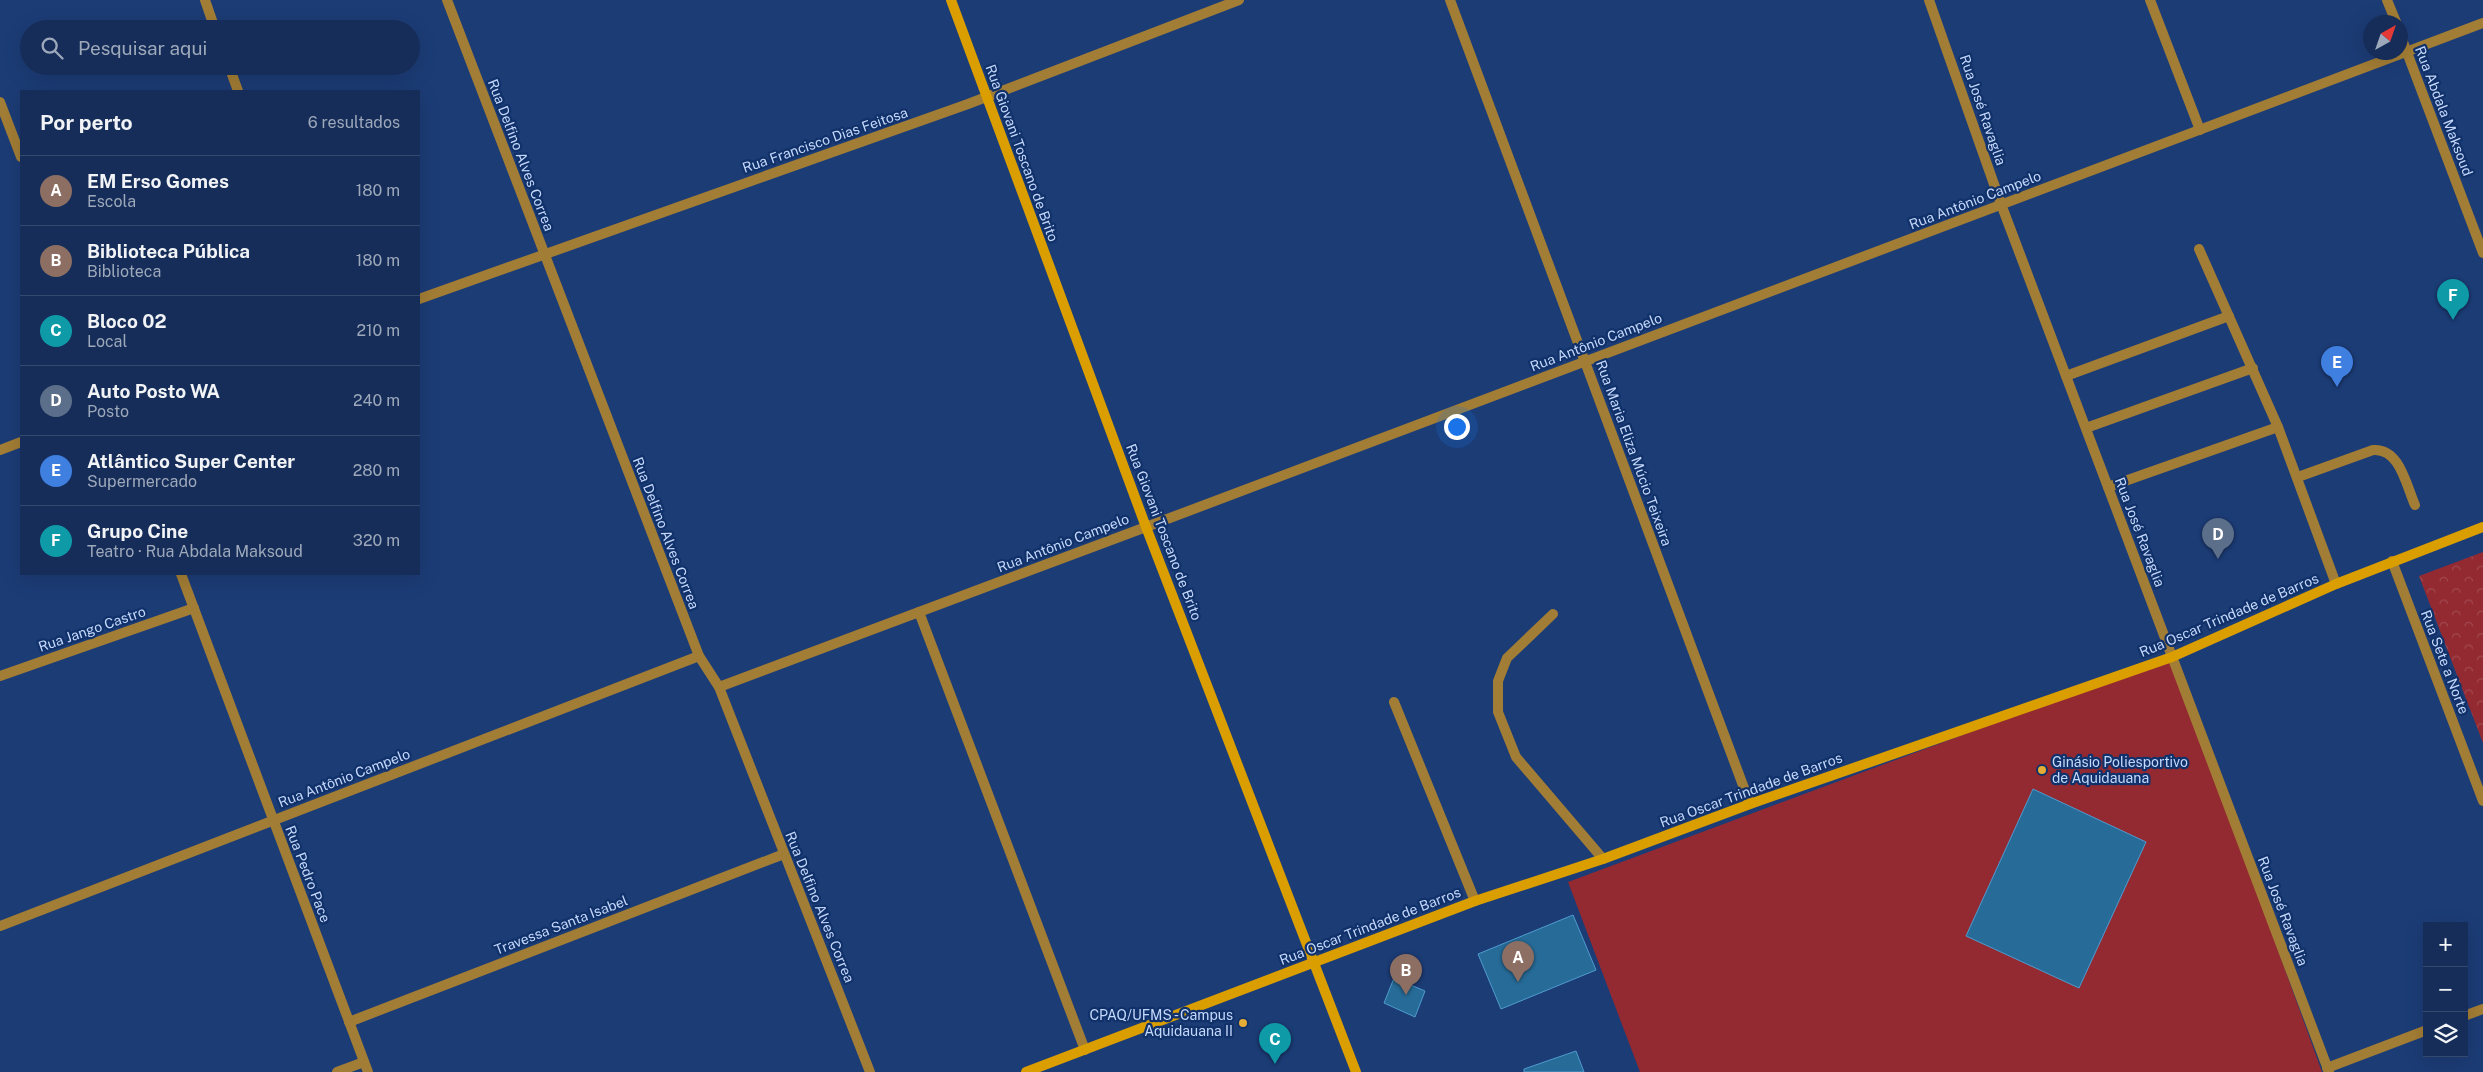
<!DOCTYPE html>
<html lang="pt">
<meta charset="utf-8">
<style>
body{margin:0;font-family:"Public Sans",sans-serif;background:#1e355e;color:#f1f3f6}
.controls{position:absolute;right:15px;bottom:15px;display:grid;overflow:hidden;border-radius:0px;box-shadow:0 5px 20px #0002}
.controls button{width:45px;height:45px;display:grid;place-items:center;padding:0;border:0;border-bottom:1px solid #34496e;background:#152d58;color:#f1f3f6;font:25px sans-serif}
.compass{position:absolute;left:2363px;top:15px;width:45px;height:45px;border-radius:50%;background:#152d58;box-shadow:0 5px 20px #0002;rotate:40deg}
.you{position:absolute;left:1456px;top:426px;width:18px;height:18px;margin:-12px;border:4px solid #fff;border-radius:50%;background:#1a73e8;box-shadow:0 0 0 8px #1a73e833}
.badge{display:grid;place-items:center;width:32px;height:32px;border-radius:50%;background:#e6ad36;color:#fff;font-size:16px;font-weight:700}
.pin{position:absolute;translate:-50% -41px;filter:drop-shadow(0 1px 2px #0008)}
.pin::after{content:'';position:absolute;top:26px;width:18px;height:15px;background:inherit;clip-path:polygon(0 0,100% 0,50% 100%)}
.list{margin:0;padding:0;list-style:none}
h2{display:flex;justify-content:space-between;align-items:center;height:65px;margin:0;padding:0 20px;font-size:21px}
h2 small{font-size:16px;font-weight:400;color:#9da8ba}
.list li{display:grid;grid-template-columns:32px 1fr auto;gap:15px;align-items:center;box-sizing:border-box;height:70px;padding:0 20px;border-top:1px solid #34496e}
.list b{display:block;font-size:19px;white-space:nowrap}
.list p{margin:0;font-size:16px;white-space:nowrap;color:#9da8ba}
.list em{font-size:16px;font-style:normal;color:#9da8ba}
.icon{flex:none;width:28px;height:28px;fill:none;stroke:currentColor;stroke-width:2;stroke-linecap:round;stroke-linejoin:round}
.map{position:relative;flex:none;width:2483px;height:1072px;overflow:hidden}
.search{position:absolute;background:#152d58;box-shadow:0 5px 20px #0002;left:20px;top:20px;width:400px;height:55px;display:flex;align-items:center;gap:12px;box-sizing:border-box;padding:0 18px;border-radius:28px;color:#9da8ba;font-size:19px}
.panel{position:absolute;background:#152d58;box-shadow:0 5px 20px #0002;left:20px;top:90px;width:400px;height:485px;border-radius:0px}
.map>svg:first-child{display:block}
</style>
<div class="map">
<svg width="2483" height="1072" viewBox="0 0 2483 1072">
<defs>
<pattern id="forest-crowns" width="20" height="18" patternUnits="userSpaceOnUse" patternTransform="scale(1.25)"><rect width="20" height="18" fill="#942a31"/><path d="M2 6a3 3 0 1 1 6 0M12 15a3 3 0 1 1 6 0" fill="none" stroke="#a14850"/></pattern>
</defs>
<rect width="100%" height="100%" fill="#1c3c76"/>
<polygon fill="url(#forest-crowns)" points="2483,552 2483,743 2419,576"/>
<polygon fill="#942a31" points="2172,657 2322,1072 1640,1072 1568,882"/>
<g fill="#276c99" stroke="#509bcf">
<polygon points="2033,789 2146,842 2079,988 1966,936"/>
<polygon points="1573,915 1596,970 1501,1009 1478,954"/>
<polygon points="1394,978 1425,991 1415,1017 1384,1003"/>
<polygon points="1576,1051 1584,1072 1524,1072 1524,1069"/>
</g>
<g fill="none" stroke-linecap="round" stroke-linejoin="round">
<g stroke="#a27d35" stroke-width="10">
<polyline points="2199,249 2278,427"/>
<polyline points="2066,376 2229,316"/>
<polyline points="2086,428 2253,368"/>
<path d="M2298 477 2373 450C2400 448 2406 485 2415 505"/>
<polyline points="2108,487 2278,427 2336,584"/>
<polyline points="1553,614 1507,658 1498,681 1498,712 1516,757 1603,859"/>
<polyline points="1394,702 1475,901"/>
</g>
<g stroke="#a27d35" stroke-width="10">
<polyline points="205,0 215,29"/>
<polyline points="447,0 699,656 719,687 870,1072"/>
<polyline points="1450,0 1750,804"/>
<polyline points="1929,0 2001,204 2329,1072"/>
<polyline points="2150,0 2200,130"/>
<polyline points="2387,0 2396,22"/>
<polyline points="2400,34 2483,253"/>
<polyline points="229,66 238,91"/>
<polyline points="419,299 968,104 1239,0"/>
<polyline points="0,450 21,442"/>
<polyline points="2392,561 2483,801"/>
<polyline points="919,612 1085,1050"/>
<polyline points="0,676 194,608"/>
<polyline points="719,687 1146,527"/>
<polyline points="0,926 699,656"/>
<polyline points="2464,1016 2483,1009"/>
<polyline points="349,1022 784,854"/>
<polyline points="2327,1068 2427,1030"/>
<polyline points="337,1072 364,1062"/>
</g>
<g stroke="#a27d35" stroke-width="10">
<polyline points="0,102 21,157"/>
<polyline points="1146,527 2483,23"/>
<polyline points="181,574 368,1072"/>
</g>
<g stroke="#da9e01" stroke-width="10">
<polyline points="951,0 1146,527 1356,1072"/>
<polyline points="1026,1072 1475,901 1603,859 1750,804 2172,657 2336,584 2483,527"/>
</g>
</g>
<g fill="#e6ad36" stroke="#11316a" stroke-width="2">
<circle cx="2042" cy="770" r="5"/>
<circle cx="1243" cy="1023" r="5"/>
</g>
<g text-anchor="middle" stroke-width="4.5" stroke-linejoin="round" paint-order="stroke">
<g font-size="14" fill="#c4d8fb" stroke="#11316a">
<text transform="translate(1983 110) rotate(71)" y="5">Rua José Ravaglia</text>
<text transform="translate(2444 111) rotate(69)" y="5">Rua Abdala Maksoud</text>
<text transform="translate(825 140) rotate(-19)" y="5">Rua Francisco Dias Feitosa</text>
<text transform="translate(1022 153) rotate(70)" y="5">Rua Giovani Toscano de Brito</text>
<text transform="translate(521 155) rotate(69)" y="5">Rua Delfino Alves Correa</text>
<text transform="translate(1975 200) rotate(-21)" y="5">Rua Antônio Campelo</text>
<text transform="translate(1596 342) rotate(-21)" y="5">Rua Antônio Campelo</text>
<text transform="translate(1634 453) rotate(70)" y="5">Rua Maria Eliza Múcio Teixeira</text>
<text transform="translate(1164 532) rotate(69)" y="5">Rua Giovani Toscano de Brito</text>
<text transform="translate(2140 532) rotate(69)" y="5">Rua José Ravaglia</text>
<text transform="translate(666 533) rotate(69)" y="5">Rua Delfino Alves Correa</text>
<text transform="translate(1063 543) rotate(-21)" y="5">Rua Antônio Campelo</text>
<text transform="translate(2229 615) rotate(-23)" y="5">Rua Oscar Trindade de Barros</text>
<text transform="translate(92 629) rotate(-19)" y="5">Rua Jango Castro</text>
<text transform="translate(2445 662) rotate(69)" y="5">Rua Sete a Norte</text>
<text transform="translate(344 778) rotate(-21)" y="5">Rua Antônio Campelo</text>
<text transform="translate(1751 790) rotate(-20)" y="5">Rua Oscar Trindade de Barros</text>
<text transform="translate(308 874) rotate(69)" y="5">Rua Pedro Pace</text>
<text transform="translate(820 907) rotate(68)" y="5">Rua Delfino Alves Correa</text>
<text transform="translate(2283 911) rotate(69)" y="5">Rua José Ravaglia</text>
<text transform="translate(561 925) rotate(-21)" y="5">Travessa Santa Isabel</text>
<text transform="translate(1370 926) rotate(-21)" y="5">Rua Oscar Trindade de Barros</text>
</g>
<g font-size="14" fill="#c4d8fb" stroke="#11316a" text-anchor="start">
<text x="2052" y="767">Ginásio Poliesportivo<tspan x="2052" dy="16">de Aquidauana</tspan></text>
<text x="1233" y="1020" text-anchor="end">CPAQ/UFMS - Campus<tspan x="1233" dy="16">Aquidauana II</tspan></text>
</g>
</g>
</svg>
<div class="controls">
<button>+</button>
<button>−</button>
<button><svg class="icon" aria-label="layers" viewBox="0 0 24 24"><path d="M12 4l9 5-9 5-9-5zM3 14l9 5 9-5"/></svg></button>
</div>
<svg class="compass" viewBox="-18 -18 36 36"><path d="M0-13l5 13h-10z" fill="#e53935"/><path d="M0 13l5-13h-10z" fill="#9da8ba"/></svg>
<div class="you"></div>
<div class="pin badge" style="left:1518px;top:982px;background:#8d6e63">A</div>
<div class="pin badge" style="left:1406px;top:995px;background:#8d6e63">B</div>
<div class="pin badge" style="left:1275px;top:1064px;background:#0f9aa8">C</div>
<div class="pin badge" style="left:2218px;top:559px;background:#5c6f8a">D</div>
<div class="pin badge" style="left:2337px;top:387px;background:#3f7fe0">E</div>
<div class="pin badge" style="left:2453px;top:320px;background:#0f9aa8">F</div>
<div class="search"><svg class="icon" aria-label="search" viewBox="0 0 24 24"><circle cx="10" cy="10" r="6"/><path d="M15 15l6 6"/></svg>Pesquisar aqui</div>
<section class="panel">
<h2>Por perto<small>6 resultados</small></h2>
<ul class="list">
<li><span class="badge" style="background:#8d6e63">A</span><div><b>EM Erso Gomes</b><p>Escola</p></div><em>180 m</em></li>
<li><span class="badge" style="background:#8d6e63">B</span><div><b>Biblioteca Pública</b><p>Biblioteca</p></div><em>180 m</em></li>
<li><span class="badge" style="background:#0f9aa8">C</span><div><b>Bloco 02</b><p>Local</p></div><em>210 m</em></li>
<li><span class="badge" style="background:#5c6f8a">D</span><div><b>Auto Posto WA</b><p>Posto</p></div><em>240 m</em></li>
<li><span class="badge" style="background:#3f7fe0">E</span><div><b>Atlântico Super Center</b><p>Supermercado</p></div><em>280 m</em></li>
<li><span class="badge" style="background:#0f9aa8">F</span><div><b>Grupo Cine</b><p>Teatro · Rua Abdala Maksoud</p></div><em>320 m</em></li>
</ul>
</section>
</div>
